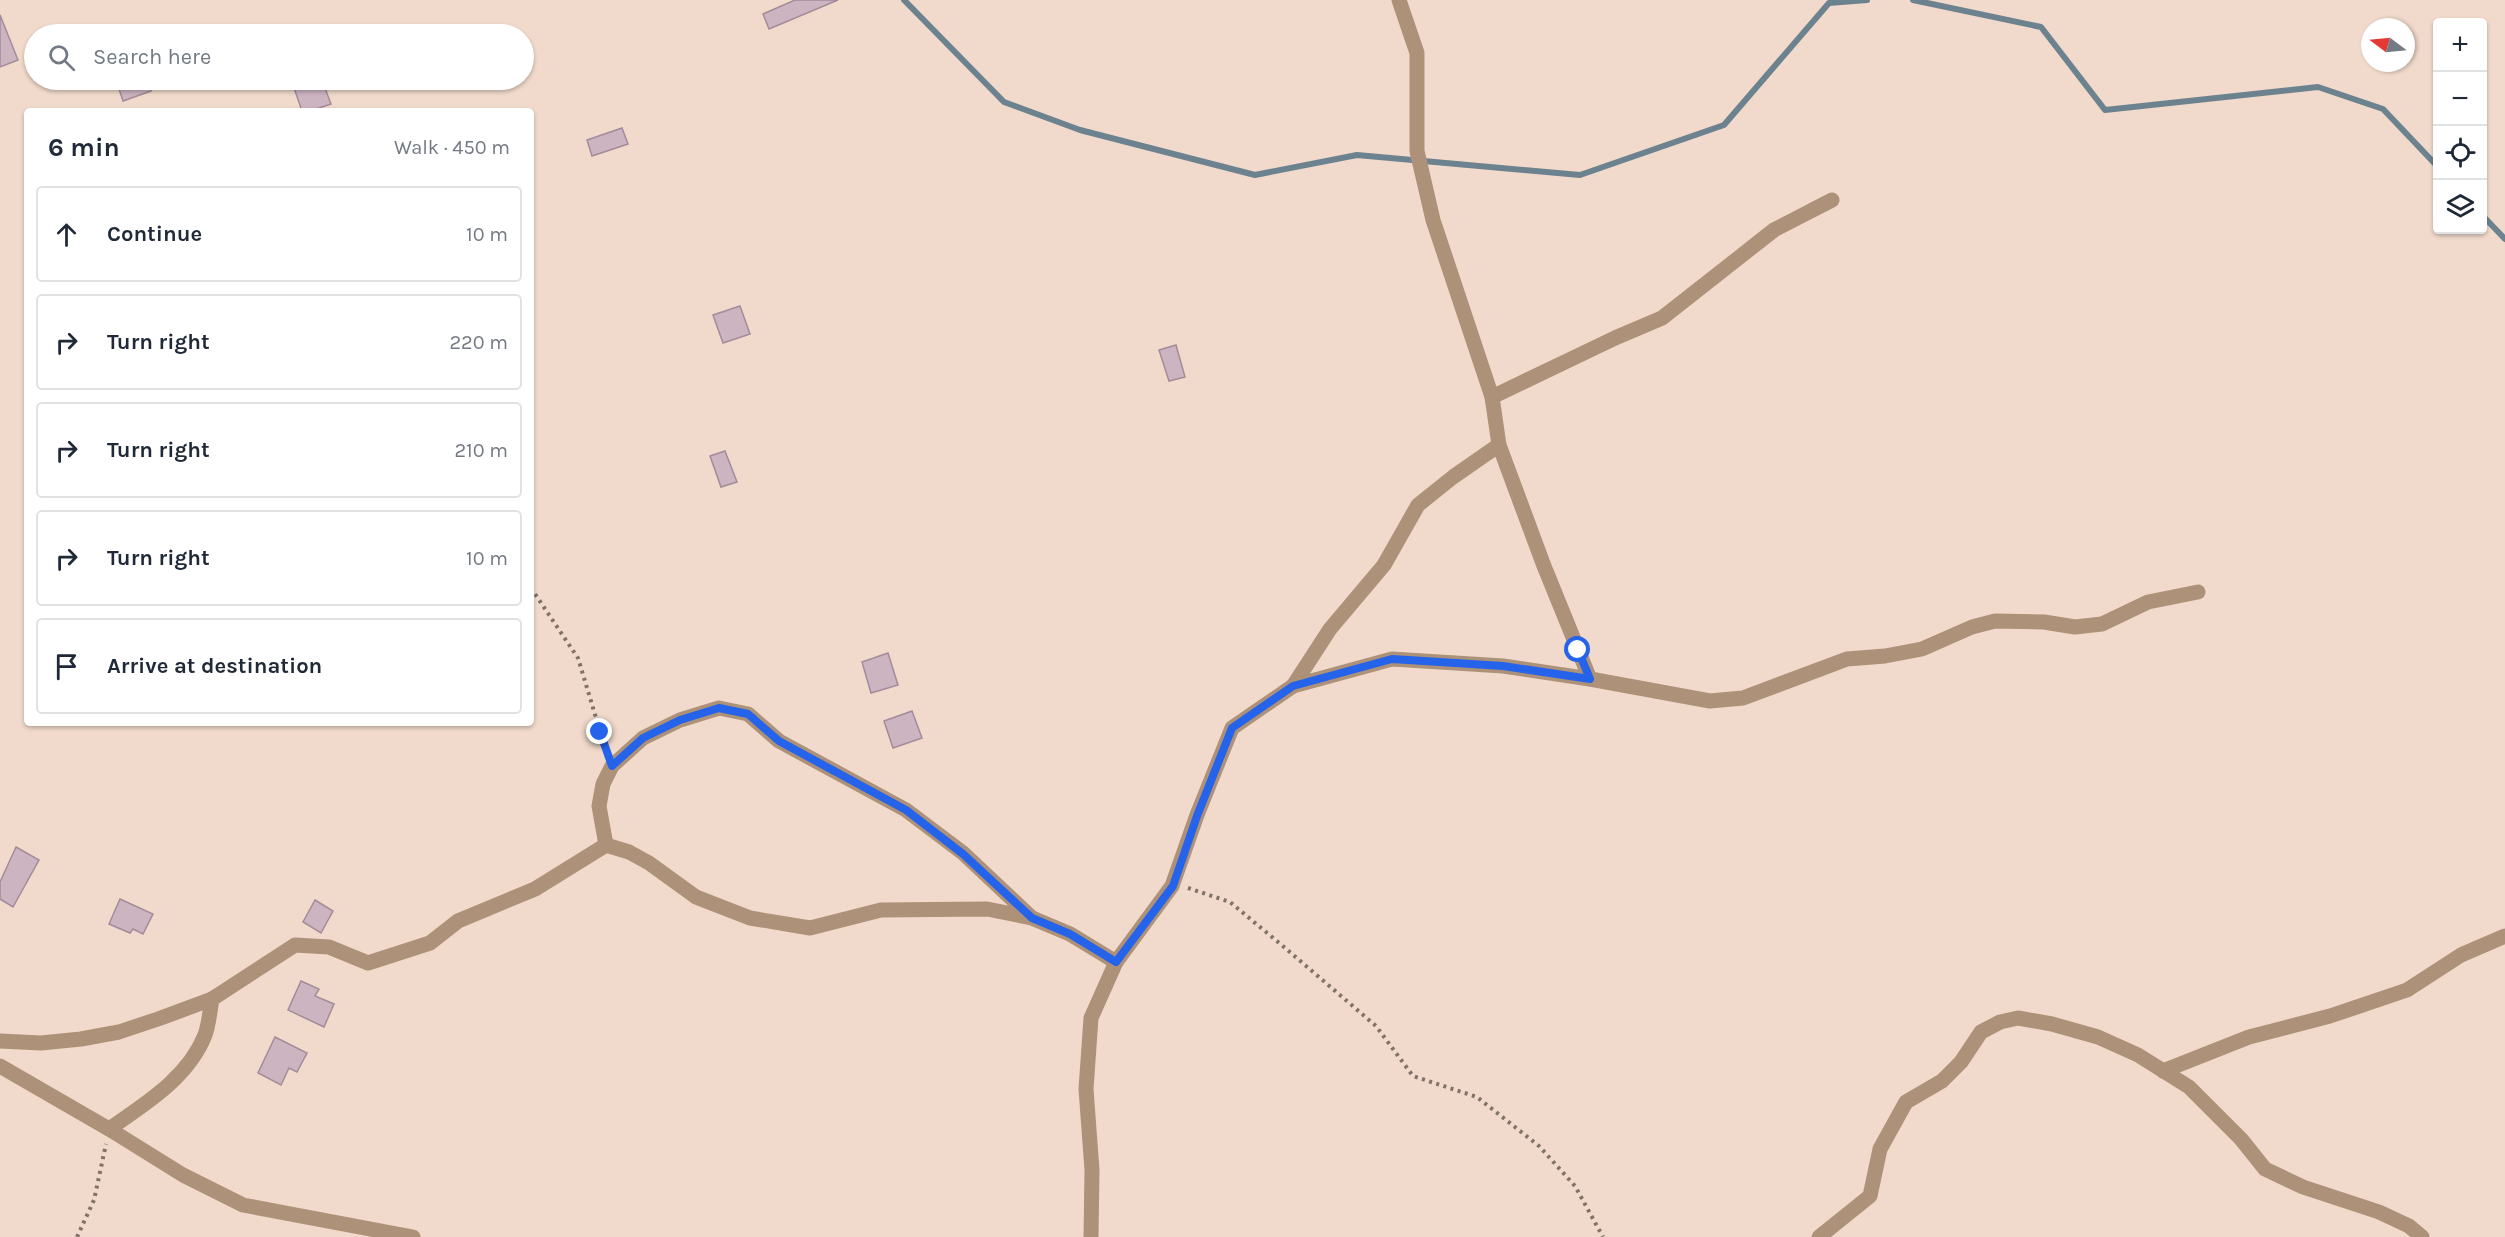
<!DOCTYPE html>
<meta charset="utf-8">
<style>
body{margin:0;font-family:Karla,sans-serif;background:#f2f2f3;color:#1f2937}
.controls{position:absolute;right:18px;top:18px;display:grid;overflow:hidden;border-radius:6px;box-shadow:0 2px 4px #0004}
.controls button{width:54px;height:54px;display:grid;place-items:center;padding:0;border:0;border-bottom:2px solid #e0e1e3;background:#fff;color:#1f2937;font:30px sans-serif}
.compass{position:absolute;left:2361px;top:18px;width:54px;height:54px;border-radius:50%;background:#fff;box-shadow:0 2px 4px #0004;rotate:286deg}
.stop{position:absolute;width:18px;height:18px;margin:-14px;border:4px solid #2563eb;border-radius:50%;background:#fff}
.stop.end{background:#2563eb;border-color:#fff;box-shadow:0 2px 6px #0008}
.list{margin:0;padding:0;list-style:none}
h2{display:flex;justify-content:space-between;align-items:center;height:78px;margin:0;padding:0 24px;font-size:26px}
h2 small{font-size:20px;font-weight:400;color:#747a83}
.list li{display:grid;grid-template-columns:39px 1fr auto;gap:18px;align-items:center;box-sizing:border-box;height:96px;margin:0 12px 12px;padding:0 12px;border:2px solid #e0e1e3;border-radius:6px}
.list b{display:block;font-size:22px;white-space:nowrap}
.list em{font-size:20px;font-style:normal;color:#747a83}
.icon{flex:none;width:33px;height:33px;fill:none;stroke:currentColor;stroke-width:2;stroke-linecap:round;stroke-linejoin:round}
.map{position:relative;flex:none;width:2505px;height:1237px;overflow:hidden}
.search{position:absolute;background:#fff;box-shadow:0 2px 4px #0004;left:24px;top:24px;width:510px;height:66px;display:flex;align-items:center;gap:15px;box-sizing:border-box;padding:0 21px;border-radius:33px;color:#747a83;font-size:22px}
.panel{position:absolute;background:#fff;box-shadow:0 2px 4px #0004;left:24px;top:108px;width:510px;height:618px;border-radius:6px}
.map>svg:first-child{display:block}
</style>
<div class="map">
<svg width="2505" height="1237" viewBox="0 0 2505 1237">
<rect width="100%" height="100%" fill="#f1dacb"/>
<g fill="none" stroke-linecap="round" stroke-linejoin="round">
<g stroke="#6c838f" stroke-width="6">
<polyline points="904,0 1004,102 1080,130 1255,175 1357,155 1580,175 1724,125 1829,3 1867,0"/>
<polyline points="1913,0 2041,27 2105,110 2318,87 2383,109 2438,167"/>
<polyline points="2482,215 2505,239"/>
</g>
</g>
<g fill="#ccb4c1" stroke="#a38c99" stroke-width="1.5">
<polygon points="795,0 838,0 769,29 763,14"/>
<polygon points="0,15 18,60 0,67"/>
<polygon points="116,80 146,80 151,91 123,101"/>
<polygon points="316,80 322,80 331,104 310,111 302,111 294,88"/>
<polygon points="622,128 628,144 592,156 587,140"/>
<polygon points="740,306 750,334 723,343 713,315"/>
<polygon points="1176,345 1185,377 1169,381 1159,350"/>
<polygon points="725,451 737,482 721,487 710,456"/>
<polygon points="888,653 898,685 871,693 862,662"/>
<polygon points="912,711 922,738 893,748 884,721"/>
<polygon points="16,847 39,860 13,907 0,899 0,882"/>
<polygon points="120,899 153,914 143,934 133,929 130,933 109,924"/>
<polygon points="315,900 333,911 321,933 303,922"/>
<polygon points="301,981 319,989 315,996 334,1004 324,1027 288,1010"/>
<polygon points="275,1037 307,1053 297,1072 289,1068 281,1085 258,1073"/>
</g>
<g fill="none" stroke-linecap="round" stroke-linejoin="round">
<g stroke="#817269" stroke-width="4" stroke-dasharray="3 4.5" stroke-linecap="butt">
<polyline points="531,588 578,658 606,751"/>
<polyline points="1188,888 1230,902 1284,947 1376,1026 1413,1076 1477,1097 1539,1146 1575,1186 1603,1237"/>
<polyline points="77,1237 94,1200 106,1144"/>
</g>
<g stroke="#ad9178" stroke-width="15">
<polyline points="1492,397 1615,338 1662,318 1774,230 1832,200"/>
<polyline points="1590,679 1710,701 1743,698 1847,659 1885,656 1922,649 1972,627 1995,621 2044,622 2075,627 2102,624 2148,602 2198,592"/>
<polyline points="1293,686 1330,629 1384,565 1418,505 1453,477 1499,445"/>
<polyline points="606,845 599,806 603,784 612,766 643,738 680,720 719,708 748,714 779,741 906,810 963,853 1032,918"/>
<polyline points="0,1041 41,1043 81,1039 119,1032 158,1019 212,999 295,945 329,947 368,963 430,943 458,921 535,889 606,845 629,852 649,863 696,897 750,918 810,928 881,910 987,909 1032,918 1070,934 1116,962"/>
<polyline points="0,1066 109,1129 183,1175 243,1205 413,1237"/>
<polyline points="2163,1071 2249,1037 2330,1016 2407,990 2461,955 2505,936"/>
<path d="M109 1129C145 1104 188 1078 205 1035 209 1024 210 1010 212 999"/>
<polyline points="1091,1237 1092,1170 1086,1089 1091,1018 1116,962 1172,886 1197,815 1232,728 1293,686 1392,659 1503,666 1590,679 1544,566 1499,445 1492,397 1433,220 1417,151 1417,53 1399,0"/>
<polyline points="1819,1237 1870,1196 1880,1149 1906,1102 1942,1081 1961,1062 1981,1032 2000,1022 2018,1018 2052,1024 2098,1037 2138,1055 2189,1087 2241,1139 2265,1169 2303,1187 2379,1212 2409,1226 2422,1237"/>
</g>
</g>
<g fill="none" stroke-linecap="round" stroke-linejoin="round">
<polyline stroke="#2563eb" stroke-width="8" points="600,732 612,766 643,738 680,720 719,708 748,714 779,741 906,810 963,854 1032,918 1070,934 1116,962 1173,886 1197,816 1232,728 1293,686 1392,659 1503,666 1590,679 1578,650"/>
</g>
</svg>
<div class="controls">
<button>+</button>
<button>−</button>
<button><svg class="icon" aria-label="locate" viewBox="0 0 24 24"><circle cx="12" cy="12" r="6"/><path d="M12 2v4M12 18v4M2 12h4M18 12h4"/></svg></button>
<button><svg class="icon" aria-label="layers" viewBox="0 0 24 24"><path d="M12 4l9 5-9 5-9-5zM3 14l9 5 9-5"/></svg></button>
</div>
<svg class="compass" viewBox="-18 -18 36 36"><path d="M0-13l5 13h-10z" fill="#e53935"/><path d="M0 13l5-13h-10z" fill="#747a83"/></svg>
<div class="stop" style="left:1578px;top:650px"></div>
<div class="stop end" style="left:600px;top:732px"></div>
<div class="search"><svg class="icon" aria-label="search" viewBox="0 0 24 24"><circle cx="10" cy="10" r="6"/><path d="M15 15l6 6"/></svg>Search here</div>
<section class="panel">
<h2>6 min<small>Walk · 450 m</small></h2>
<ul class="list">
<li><svg class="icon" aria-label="ahead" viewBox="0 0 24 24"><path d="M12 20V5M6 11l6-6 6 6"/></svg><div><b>Continue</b></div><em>10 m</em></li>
<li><svg class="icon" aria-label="right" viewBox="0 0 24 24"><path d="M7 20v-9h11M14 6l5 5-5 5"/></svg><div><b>Turn right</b></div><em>220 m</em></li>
<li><svg class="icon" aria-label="right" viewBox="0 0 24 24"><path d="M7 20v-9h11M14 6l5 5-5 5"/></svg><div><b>Turn right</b></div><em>210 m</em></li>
<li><svg class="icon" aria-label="right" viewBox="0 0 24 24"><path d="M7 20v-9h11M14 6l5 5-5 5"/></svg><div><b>Turn right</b></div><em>10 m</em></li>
<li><svg class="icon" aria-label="arrive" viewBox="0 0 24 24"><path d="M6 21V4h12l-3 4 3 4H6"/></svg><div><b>Arrive at destination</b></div></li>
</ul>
</section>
</div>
